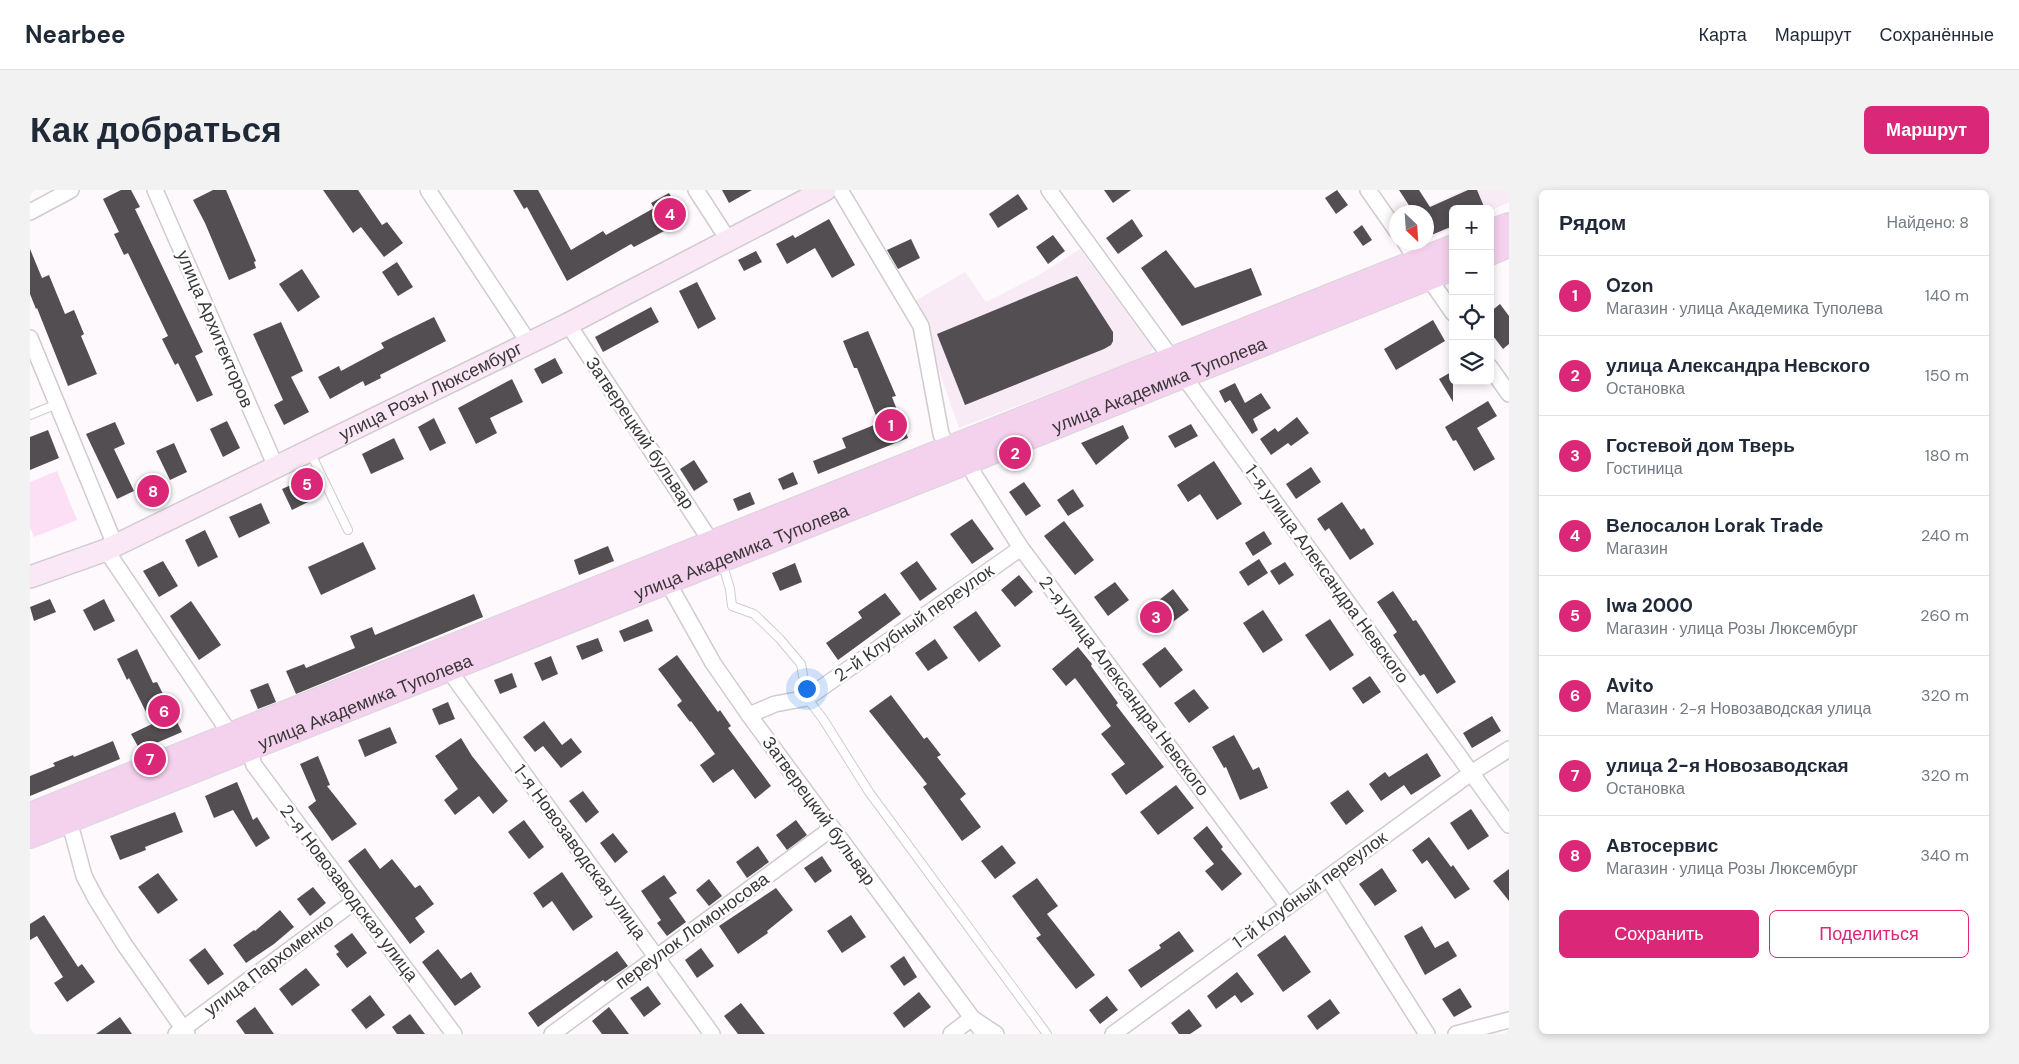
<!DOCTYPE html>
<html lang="ru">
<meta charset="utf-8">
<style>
body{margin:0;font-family:"DM Sans",sans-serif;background:#f2f2f3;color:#1f2937}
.controls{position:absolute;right:15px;top:15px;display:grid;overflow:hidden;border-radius:8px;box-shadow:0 2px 8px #0003}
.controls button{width:45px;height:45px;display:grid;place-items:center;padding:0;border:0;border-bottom:1px solid #e0e1e3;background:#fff;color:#1f2937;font:25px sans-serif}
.compass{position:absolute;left:1359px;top:15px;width:45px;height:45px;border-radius:50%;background:#fff;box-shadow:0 2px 8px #0003;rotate:155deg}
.you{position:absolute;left:776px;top:498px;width:18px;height:18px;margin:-12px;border:4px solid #fff;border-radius:50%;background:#1a73e8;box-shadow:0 0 0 8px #1a73e833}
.badge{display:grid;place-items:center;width:32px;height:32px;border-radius:50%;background:#db2777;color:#fff;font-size:16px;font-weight:700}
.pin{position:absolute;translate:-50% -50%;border:2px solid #fff;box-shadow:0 1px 5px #0006}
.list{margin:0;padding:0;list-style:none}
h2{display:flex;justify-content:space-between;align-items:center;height:65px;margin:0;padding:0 20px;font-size:21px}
h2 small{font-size:16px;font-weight:400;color:#747a83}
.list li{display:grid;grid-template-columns:32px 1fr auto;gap:15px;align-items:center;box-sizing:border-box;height:80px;padding:0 20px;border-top:1px solid #e0e1e3}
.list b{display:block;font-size:19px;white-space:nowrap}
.list p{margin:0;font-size:16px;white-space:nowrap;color:#747a83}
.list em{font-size:16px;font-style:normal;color:#747a83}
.actions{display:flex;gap:10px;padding:15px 20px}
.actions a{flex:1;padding:11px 0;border:1px solid #db2777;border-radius:8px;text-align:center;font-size:18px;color:#db2777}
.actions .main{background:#db2777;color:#fff}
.icon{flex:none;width:28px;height:28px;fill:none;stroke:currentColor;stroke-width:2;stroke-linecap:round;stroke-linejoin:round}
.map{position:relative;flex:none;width:1479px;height:844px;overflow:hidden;border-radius:8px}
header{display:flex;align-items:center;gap:30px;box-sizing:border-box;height:70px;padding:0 25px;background:#fff;border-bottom:1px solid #e0e1e3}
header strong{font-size:24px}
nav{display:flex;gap:28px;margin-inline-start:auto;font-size:18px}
.intro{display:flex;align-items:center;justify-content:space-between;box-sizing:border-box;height:120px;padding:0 30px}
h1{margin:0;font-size:35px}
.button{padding:12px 22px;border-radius:8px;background:#db2777;color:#fff;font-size:18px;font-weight:700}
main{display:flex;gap:30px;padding:0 30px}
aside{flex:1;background:#fff;border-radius:8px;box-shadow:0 2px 8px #0003}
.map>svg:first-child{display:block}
</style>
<header>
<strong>Nearbee</strong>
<nav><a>Карта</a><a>Маршрут</a><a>Сохранённые</a></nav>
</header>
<div class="intro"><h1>Как добраться</h1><a class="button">Маршрут</a></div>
<main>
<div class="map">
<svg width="1479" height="844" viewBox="0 0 1479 844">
<rect width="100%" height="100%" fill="#fef9fd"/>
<g fill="#f8ebf5">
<polygon points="1434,0 1479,0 1479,12 1460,21 1460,19 1423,19 1423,38 1397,50 1396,22 1385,22"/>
<polygon points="1050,59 1123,158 1118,166 929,238 885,111 935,82 956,112 1007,86"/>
</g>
<polygon fill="#fcdef5" points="27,281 47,330 4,347 0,337 0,292"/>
<g fill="#534e52">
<polygon points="91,0 101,0 110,17 105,19 173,162 165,166 183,205 167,212 148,173 145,175 132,149 138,146 98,63 94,65 84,44 89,42 73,9"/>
<polygon points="183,0 196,0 226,71 224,72 226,78 199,90 175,33 163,10"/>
<polygon points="293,0 328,0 352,35 357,32 373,53 354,67 331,37 323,43"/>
<polygon points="483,0 508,0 541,60 573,41 576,45 624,18 621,13 639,3 655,30 604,57 601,54 537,91 497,17 494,19"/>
<polygon points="692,0 722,0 699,13"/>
<polygon points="1074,0 1101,0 1083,13"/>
<polygon points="1307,0 1318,15 1306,24 1295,8"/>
<polygon points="1369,0 1389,0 1400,17 1438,0 1447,0 1455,19 1423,19 1423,36 1399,46 1396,40 1396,22 1389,22 1387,17 1382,20"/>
<polygon points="988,4 998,19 968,38 959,24"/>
<polygon points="799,29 825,75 802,88 785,58 757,74 746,54 763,45 765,48"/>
<polygon points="1102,29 1113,46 1088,64 1076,48"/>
<polygon points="1332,35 1342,50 1333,56 1323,42"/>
<polygon points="1023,45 1035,61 1018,74 1006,57"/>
<polygon points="881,49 890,68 868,79 857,60"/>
<polygon points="0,59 12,88 19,85 35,124 44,120 54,144 51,146 67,184 38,196 7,118 6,119 0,104"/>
<polygon points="1136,60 1165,98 1221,78 1232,105 1152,136 1111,78"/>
<polygon points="726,61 732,72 714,81 708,70"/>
<polygon points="367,72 383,97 368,106 352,82"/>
<polygon points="272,79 290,107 268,122 249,94"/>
<polygon points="1047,86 1083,142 1083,151 1081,155 1074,159 935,215 907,144"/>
<polygon points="667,92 686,129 668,139 649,101"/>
<polygon points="1470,114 1479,126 1479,154 1473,159 1460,142 1460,122"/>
<polygon points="621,117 629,132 573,162 565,147"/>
<polygon points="404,127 416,151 350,185 351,188 335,196 333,191 300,209 288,187 309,176 311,181 354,158 351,153"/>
<polygon points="1403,130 1415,151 1366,180 1354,159"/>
<polygon points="251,132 273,181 261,187 279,222 254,235 244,215 253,210 223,144"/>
<polygon points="838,141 866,206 862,207 878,248 788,284 783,271 816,258 812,248 849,233 827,178 824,178 813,151"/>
<polygon points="525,168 533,183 512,194 504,179"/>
<polygon points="1423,181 1423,212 1409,189"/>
<polygon points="482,189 493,212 460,228 467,243 446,254 428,218"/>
<polygon points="1205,193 1215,213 1231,203 1241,218 1223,229 1228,240 1222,244 1200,210 1195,213 1189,201"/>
<polygon points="1458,211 1467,226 1447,238 1465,269 1444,281 1426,250 1423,251 1415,237"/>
<polygon points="1267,227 1279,243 1261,256 1258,253 1241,265 1230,249 1245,238 1248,242"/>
<polygon points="404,228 416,253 400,261 388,237"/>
<polygon points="197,231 210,258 193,267 180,239"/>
<polygon points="85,232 95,254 84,259 104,301 87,309 56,244"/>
<polygon points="1161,234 1168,246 1145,258 1138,246"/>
<polygon points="1093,235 1099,248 1066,275 1051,253"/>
<polygon points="18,240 29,268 0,280 0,247"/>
<polygon points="364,248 374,269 341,284 332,264"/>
<polygon points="144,253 157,282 140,290 126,261"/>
<polygon points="664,270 678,292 664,301 650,279"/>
<polygon points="1184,271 1212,314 1187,330 1170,304 1158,312 1147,295"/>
<polygon points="1281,277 1291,292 1266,309 1256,294"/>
<polygon points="763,282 768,294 753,300 748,289"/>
<polygon points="279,287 288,307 262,320 252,299"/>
<polygon points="127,291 132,301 117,308 112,297"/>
<polygon points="994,292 1011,316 996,326 979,302"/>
<polygon points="1043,299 1054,316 1038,326 1027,310"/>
<polygon points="720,302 725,314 708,321 703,309"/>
<polygon points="1312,312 1331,340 1334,338 1344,354 1320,370 1299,338 1295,341 1287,329"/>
<polygon points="231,313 240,333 209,348 199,327"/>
<polygon points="942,329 964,359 942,374 920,344"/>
<polygon points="1034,331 1064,370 1045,385 1014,346"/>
<polygon points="175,340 188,367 168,377 155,350"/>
<polygon points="1234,341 1242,354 1223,366 1215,353"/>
<polygon points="333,352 346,379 291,405 278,377"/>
<polygon points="578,356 584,371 549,385 544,370"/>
<polygon points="1229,369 1238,383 1218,396 1209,382"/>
<polygon points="133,371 148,396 129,407 113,381"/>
<polygon points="887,371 907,399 890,411 870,383"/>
<polygon points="1255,372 1264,385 1249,395 1240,381"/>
<polygon points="765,373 772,392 750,401 742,383"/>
<polygon points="989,385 1003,402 985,417 971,400"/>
<polygon points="1085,392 1099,410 1078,426 1064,407"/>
<polygon points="1143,399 1159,420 1129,442 1114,422"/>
<polygon points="1363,401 1383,431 1386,430 1426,492 1407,504 1394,484 1390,486 1363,445 1367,442 1347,412"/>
<polygon points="855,403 871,424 808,470 796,453 832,428 828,422"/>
<polygon points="444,404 453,427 266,504 256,481 274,474 276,478 325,458 320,446 342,437 345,445"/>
<polygon points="20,409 26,422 4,431 0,417"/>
<polygon points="74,409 85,431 64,441 53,420"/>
<polygon points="161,411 191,455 169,470 140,426"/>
<polygon points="1233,420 1253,450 1233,463 1213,433"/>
<polygon points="946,421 971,456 949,472 923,437"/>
<polygon points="618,429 623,441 594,452 589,441"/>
<polygon points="1300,429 1324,465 1300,481 1275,445"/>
<polygon points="568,448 573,461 552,470 546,456"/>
<polygon points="905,449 918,468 898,481 885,463"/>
<polygon points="1048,457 1062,474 1061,476 1088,513 1086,515 1134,577 1096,605 1081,584 1095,574 1071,544 1081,536 1045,488 1036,496 1022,479"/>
<polygon points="1135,457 1153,480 1130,498 1112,474"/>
<polygon points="107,459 123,493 127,492 152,542 110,560 101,544 122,534 99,488 97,490 87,469"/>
<polygon points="647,465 688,522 690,520 701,536 698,538 741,596 725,609 703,579 683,593 670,575 685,564 661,531 660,532 647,515 652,511 628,479"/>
<polygon points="521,466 528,484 512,491 504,473"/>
<polygon points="482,483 487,497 470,504 464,490"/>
<polygon points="1340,486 1351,502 1333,514 1322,498"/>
<polygon points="238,493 246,512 228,519 220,500"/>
<polygon points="1164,499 1179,518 1159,533 1144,513"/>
<polygon points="861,505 894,549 897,547 911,565 907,567 936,604 930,609 951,637 932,651 893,597 897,594 839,521"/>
<polygon points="418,512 425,529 409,535 402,519"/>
<polygon points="1462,526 1471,541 1442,558 1433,543"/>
<polygon points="514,531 532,555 541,548 552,562 531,578 513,556 505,562 493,547"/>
<polygon points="360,537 367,553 335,567 328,550"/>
<polygon points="1204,545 1223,580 1229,577 1238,598 1210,610 1196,577 1194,578 1182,557"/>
<polygon points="431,548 442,566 478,611 463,624 449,606 425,625 414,610 428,599 405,566"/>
<polygon points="83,551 90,569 0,606 0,586 25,576 23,573 43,565 44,567"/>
<polygon points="1397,563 1411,586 1381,605 1374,595 1351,611 1339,594 1355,582 1359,587"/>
<polygon points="288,566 300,595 297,596 327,634 302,651 278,617 286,611 270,574"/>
<polygon points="207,592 223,630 227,627 240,648 226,657 203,620 184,628 175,606"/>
<polygon points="1146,595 1164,618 1128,645 1110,622"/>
<polygon points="1318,600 1334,621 1316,635 1300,613"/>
<polygon points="553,601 569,622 556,633 539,611"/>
<polygon points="1441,619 1459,646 1438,660 1420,633"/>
<polygon points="145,622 153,642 115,657 116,660 90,670 80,646"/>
<polygon points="494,630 514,657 499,669 478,642"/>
<polygon points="766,630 777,645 757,660 746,645"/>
<polygon points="1177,636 1193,657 1191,659 1212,684 1192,701 1175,681 1184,674 1163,648"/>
<polygon points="583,643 598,662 585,673 570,653"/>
<polygon points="1399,647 1421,677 1423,675 1440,699 1425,709 1397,670 1392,674 1382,660"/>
<polygon points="972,655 986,673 965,689 951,671"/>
<polygon points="728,656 739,672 717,688 706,672"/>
<polygon points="335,658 350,679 362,669 385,698 390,695 404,714 385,728 395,742 380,754 318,671"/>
<polygon points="792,666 802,681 785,693 774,678"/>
<polygon points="1352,678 1367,701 1345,716 1329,694"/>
<polygon points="1479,679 1479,711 1463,691"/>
<polygon points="532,682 563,727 543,741 522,711 513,718 503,703"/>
<polygon points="128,683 148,710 128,724 108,697"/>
<polygon points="634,685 647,703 639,708 656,732 637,746 627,733 631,730 611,701"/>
<polygon points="1007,688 1028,716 1017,724 1065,785 1046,799 1006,748 1011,745 982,706"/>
<polygon points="679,689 692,706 679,716 666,700"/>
<polygon points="283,697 296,713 280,726 267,709"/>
<polygon points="746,698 763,720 737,741 738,743 708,764 689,736"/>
<polygon points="250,720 264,737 244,754 216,773 203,755 224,740 225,741"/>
<polygon points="14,725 48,777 52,774 65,792 37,812 24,793 33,787 7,746 0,750 0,734"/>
<polygon points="821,725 836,747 812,763 797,741"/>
<polygon points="1392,736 1405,758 1418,751 1427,766 1395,785 1374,746"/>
<polygon points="1149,741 1164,761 1111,798 1098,780 1131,758 1129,755"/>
<polygon points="322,743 337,763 317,778 306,764 309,762 304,756"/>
<polygon points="1255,745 1281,782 1253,802 1227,765"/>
<polygon points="175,758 194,784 178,795 159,770"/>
<polygon points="671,758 684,776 667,788 655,770"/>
<polygon points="408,759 431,789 441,782 451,797 425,816 392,772"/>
<polygon points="587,761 598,776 575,792 573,790 508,837 498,823"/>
<polygon points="874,766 887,787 874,796 860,776"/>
<polygon points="276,778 290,795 262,816 249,799"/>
<polygon points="1207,782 1224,804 1211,813 1205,805 1186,819 1177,806"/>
<polygon points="618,796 631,814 614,827 600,808"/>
<polygon points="1430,798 1442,817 1424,827 1412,809"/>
<polygon points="889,802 901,817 874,838 863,823"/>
<polygon points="340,805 355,825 336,839 321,820"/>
<polygon points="1077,806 1088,820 1070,834 1059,820"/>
<polygon points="1300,809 1310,823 1287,840 1277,826"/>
<polygon points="711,813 735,844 708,844 694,826"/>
<polygon points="225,817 244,844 215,844 206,831"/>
<polygon points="579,817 599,844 572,844 562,831"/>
<polygon points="1159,819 1172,836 1160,844 1149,844 1141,833"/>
<polygon points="380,824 395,844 367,844 362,837"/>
<polygon points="90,827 102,844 66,844"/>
</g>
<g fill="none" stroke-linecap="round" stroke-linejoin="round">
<defs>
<g id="lane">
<polyline points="0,225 27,214"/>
<polyline points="280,262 318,340"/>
<polyline points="692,372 700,399 702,416 724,424 749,448 771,474 777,508 793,529 839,602 1017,844"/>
</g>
<g id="street">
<polyline points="125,0 246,277"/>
<polyline points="398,0 499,153"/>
<polyline points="666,0 699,51"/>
<polyline points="810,0 891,136 911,244 918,259"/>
<polyline points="1019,0 1142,169"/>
<polyline points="1338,0 1366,40"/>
<polyline points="0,22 41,0"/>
<polyline points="1375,52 1387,71"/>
<polyline points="1398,87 1423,123"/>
<polyline points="538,134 682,353"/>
<polyline points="0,148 85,355"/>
<polyline points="1460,177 1479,204"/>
<polyline points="1152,184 1479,635"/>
<polyline points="938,271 945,286 991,358 1258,716"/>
<polyline points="76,360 201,545"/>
<polyline points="637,391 683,473 719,525 954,844"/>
<polyline points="418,479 682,844"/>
<polyline points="719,525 745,514 777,508 991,358"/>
<polyline points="219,559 224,575 424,844"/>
<polyline points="37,631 43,645 54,686 66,709 94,754 157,844"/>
<polyline points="1298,688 1397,844"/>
<polyline points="146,844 325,711"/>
<polyline points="522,844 801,639"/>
<polyline points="921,844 942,828 966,844"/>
<polyline points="1083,844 1441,583 1479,559"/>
<polyline points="1426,844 1479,830"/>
</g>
<g id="secondary">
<path id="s1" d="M0 387 76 360 246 277 538 134 795 0"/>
</g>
<g id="primary">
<polyline points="1460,42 1479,35"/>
<polyline points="1460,63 1479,55"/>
<polyline points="0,625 1423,57"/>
<path id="s2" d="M0 646 1423 78"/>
</g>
</defs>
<use href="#lane" stroke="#d1cbd0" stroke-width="10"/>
<use href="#street" stroke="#d1cbd0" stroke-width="18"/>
<use href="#secondary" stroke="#d1cbd0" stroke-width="24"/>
<use href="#primary" stroke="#d8d7d8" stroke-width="26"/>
<use href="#lane" stroke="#fff" stroke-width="8"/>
<use href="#street" stroke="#fff" stroke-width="15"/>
<use href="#secondary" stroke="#fae8f6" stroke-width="21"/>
<use href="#primary" stroke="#f4d1ed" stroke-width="24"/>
</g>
<g text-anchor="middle" stroke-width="5" stroke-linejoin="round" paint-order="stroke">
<g font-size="18" fill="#3b383a" stroke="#fff">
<text transform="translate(185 139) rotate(67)" y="6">улица Архитекторов</text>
<text dy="6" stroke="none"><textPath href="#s2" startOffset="1216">улица Академика Туполева</textPath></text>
<text dy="6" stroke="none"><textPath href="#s1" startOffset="442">улица Розы Люксембург</textPath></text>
<text transform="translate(610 243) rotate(56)" y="6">Затверецкий бульвар</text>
<text dy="6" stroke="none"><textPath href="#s2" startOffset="766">улица Академика Туполева</textPath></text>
<text transform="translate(1297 384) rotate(54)" y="6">1-я улица Александра Невского</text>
<text transform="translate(884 433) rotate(-35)" y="6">2-й Клубный переулок</text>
<text transform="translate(1094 496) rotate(53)" y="6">2-я улица Александра Невского</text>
<text dy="6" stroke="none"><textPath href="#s2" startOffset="361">улица Академика Туполева</textPath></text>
<text transform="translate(789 621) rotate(54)" y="6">Затверецкий бульвар</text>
<text transform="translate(550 662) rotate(54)" y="6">1-я Новозаводская улица</text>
<text transform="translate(1280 700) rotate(-36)" y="6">1-й Клубный переулок</text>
<text transform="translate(319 703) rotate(53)" y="6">2-я Новозаводская улица</text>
<text transform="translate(662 741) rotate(-36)" y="6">переулок Ломоносова</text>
<text transform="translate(239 775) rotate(-37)" y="6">улица Пархоменко</text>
</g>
</g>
</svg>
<div class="controls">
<button>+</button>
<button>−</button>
<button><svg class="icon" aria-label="locate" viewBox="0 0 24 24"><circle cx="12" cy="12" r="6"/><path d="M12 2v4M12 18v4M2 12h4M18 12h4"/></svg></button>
<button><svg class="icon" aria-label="layers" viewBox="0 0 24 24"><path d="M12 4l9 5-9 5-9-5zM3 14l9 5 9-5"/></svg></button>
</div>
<svg class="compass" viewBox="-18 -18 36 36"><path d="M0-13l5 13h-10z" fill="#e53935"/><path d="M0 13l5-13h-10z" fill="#747a83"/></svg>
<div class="you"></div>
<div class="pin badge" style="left:861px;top:235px">1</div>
<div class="pin badge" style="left:985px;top:263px">2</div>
<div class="pin badge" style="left:1126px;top:427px">3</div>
<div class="pin badge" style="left:640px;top:24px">4</div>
<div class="pin badge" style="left:277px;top:294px">5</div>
<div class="pin badge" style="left:134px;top:521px">6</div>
<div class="pin badge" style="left:120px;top:569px">7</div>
<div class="pin badge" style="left:123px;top:301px">8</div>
</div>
<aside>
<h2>Рядом<small>Найдено: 8</small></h2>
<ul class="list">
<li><span class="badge">1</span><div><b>Ozon</b><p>Магазин · улица Академика Туполева</p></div><em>140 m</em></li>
<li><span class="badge">2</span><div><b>улица Александра Невского</b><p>Остановка</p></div><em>150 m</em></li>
<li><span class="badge">3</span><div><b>Гостевой дом Тверь</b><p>Гостиница</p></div><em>180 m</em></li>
<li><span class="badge">4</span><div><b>Велосалон Lorak Trade</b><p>Магазин</p></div><em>240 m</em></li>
<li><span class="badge">5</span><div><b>Iwa 2000</b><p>Магазин · улица Розы Люксембург</p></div><em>260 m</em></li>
<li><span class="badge">6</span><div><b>Avito</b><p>Магазин · 2-я Новозаводская улица</p></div><em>320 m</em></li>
<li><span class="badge">7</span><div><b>улица 2-я Новозаводская</b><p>Остановка</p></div><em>320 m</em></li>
<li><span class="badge">8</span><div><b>Автосервис</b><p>Магазин · улица Розы Люксембург</p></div><em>340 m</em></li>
</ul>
<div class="actions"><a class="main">Сохранить</a><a>Поделиться</a></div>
</aside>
</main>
